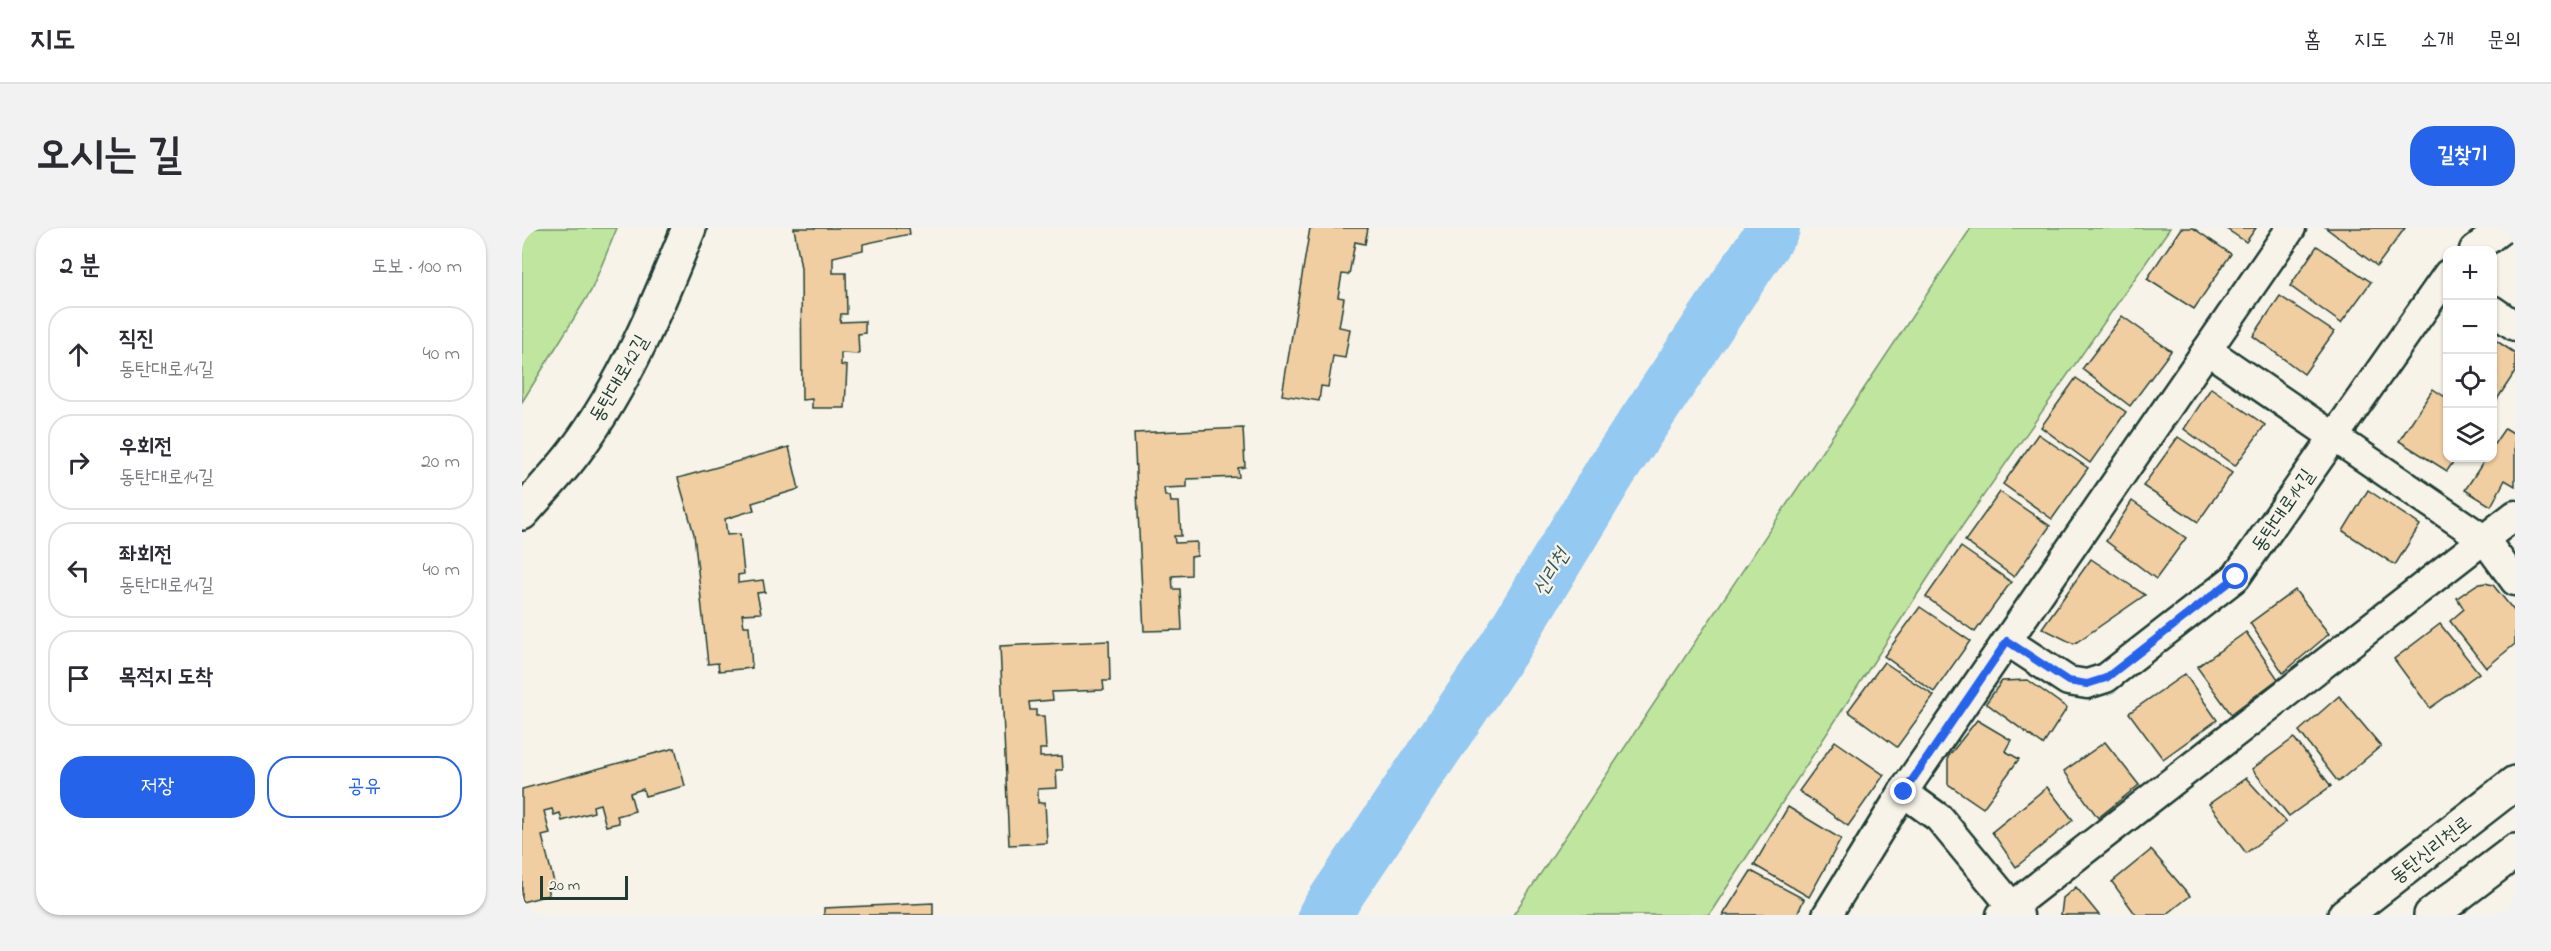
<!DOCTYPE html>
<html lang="ko">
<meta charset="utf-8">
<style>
body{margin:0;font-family:"Indie Flower","Poor Story",sans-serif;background:#f2f2f3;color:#2b2b33}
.controls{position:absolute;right:18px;top:18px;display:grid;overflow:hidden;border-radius:12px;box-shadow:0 2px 4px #0004}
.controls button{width:54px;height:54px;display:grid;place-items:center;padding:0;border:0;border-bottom:2px solid #e1e1e2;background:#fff;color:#2b2b33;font:30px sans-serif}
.scale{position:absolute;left:18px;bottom:15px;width:88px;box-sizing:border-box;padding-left:6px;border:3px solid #1f3d34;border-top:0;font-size:16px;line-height:21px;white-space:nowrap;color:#1f3d34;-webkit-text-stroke:4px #f7f3e8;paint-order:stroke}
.stop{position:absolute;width:18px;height:18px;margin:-14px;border:4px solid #2563eb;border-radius:50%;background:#fff}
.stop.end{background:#2563eb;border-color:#fff;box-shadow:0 2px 6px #0008}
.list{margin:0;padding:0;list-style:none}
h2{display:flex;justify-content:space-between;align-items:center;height:78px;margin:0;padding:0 24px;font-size:26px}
h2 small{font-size:20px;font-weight:400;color:#7c7c81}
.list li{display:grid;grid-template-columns:39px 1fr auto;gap:18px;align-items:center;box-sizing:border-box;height:96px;margin:0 12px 12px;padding:0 12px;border:2px solid #e1e1e2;border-radius:24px}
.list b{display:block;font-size:22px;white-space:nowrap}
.list p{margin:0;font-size:20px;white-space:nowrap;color:#7c7c81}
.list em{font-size:20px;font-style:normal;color:#7c7c81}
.actions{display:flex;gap:12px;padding:18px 24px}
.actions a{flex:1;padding:14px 0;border:2px solid #2563eb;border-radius:24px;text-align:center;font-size:21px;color:#2563eb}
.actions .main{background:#2563eb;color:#fff}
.icon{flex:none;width:33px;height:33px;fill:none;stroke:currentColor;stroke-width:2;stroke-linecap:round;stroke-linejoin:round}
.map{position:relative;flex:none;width:1993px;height:687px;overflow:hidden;border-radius:24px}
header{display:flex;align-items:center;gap:36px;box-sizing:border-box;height:84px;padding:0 30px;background:#fff;border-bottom:2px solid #e1e1e2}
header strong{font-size:28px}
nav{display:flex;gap:33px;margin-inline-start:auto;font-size:21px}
.intro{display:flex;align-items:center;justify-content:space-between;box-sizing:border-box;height:144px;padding:0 36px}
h1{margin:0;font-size:42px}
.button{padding:15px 27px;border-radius:24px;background:#2563eb;color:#fff;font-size:21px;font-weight:700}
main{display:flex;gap:36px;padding:0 36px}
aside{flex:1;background:#fff;border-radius:24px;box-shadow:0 2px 4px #0004}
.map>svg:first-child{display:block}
</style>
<header>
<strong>지도</strong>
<nav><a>홈</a><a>지도</a><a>소개</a><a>문의</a></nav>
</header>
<div class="intro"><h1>오시는 길</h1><a class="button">길찾기</a></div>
<main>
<aside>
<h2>2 분<small>도보 · 100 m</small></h2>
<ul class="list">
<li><svg class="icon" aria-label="ahead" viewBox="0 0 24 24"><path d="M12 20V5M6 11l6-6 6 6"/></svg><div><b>직진</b><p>동탄대로14길</p></div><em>40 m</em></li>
<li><svg class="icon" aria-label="right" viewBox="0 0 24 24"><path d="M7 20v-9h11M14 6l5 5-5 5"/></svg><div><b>우회전</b><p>동탄대로14길</p></div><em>20 m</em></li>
<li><svg class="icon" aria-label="left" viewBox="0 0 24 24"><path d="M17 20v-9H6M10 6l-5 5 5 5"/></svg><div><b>좌회전</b><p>동탄대로14길</p></div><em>40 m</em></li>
<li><svg class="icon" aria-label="arrive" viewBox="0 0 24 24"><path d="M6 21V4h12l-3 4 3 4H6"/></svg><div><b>목적지 도착</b></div></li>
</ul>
<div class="actions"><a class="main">저장</a><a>공유</a></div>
</aside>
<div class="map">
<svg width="1993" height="687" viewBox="0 0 1993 687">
<rect width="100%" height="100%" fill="#f7f3e8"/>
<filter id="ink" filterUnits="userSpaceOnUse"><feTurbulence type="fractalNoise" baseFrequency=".0167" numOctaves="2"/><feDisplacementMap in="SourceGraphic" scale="12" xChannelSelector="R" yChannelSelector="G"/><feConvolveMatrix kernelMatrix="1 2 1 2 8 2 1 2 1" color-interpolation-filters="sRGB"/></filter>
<g filter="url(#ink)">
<g fill="#bfe59f" stroke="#6f916a" stroke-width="1.5">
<polygon points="0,0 95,0 69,63 0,174"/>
<polygon points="1449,0 1648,0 1434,307 1187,687 991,687"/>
</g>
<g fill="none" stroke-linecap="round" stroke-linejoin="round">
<polyline stroke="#94c9f2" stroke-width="52" points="802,687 983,418 1089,243 1252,0"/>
</g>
<g fill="#f0cea1" stroke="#1f3d34" stroke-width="1.5">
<polygon points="272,0 387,0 388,6 341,16 341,22 311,29 311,45 324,45 325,86 319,86 318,94 343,93 343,105 336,106 337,126 319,125 319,137 325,138 323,180 290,180 290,171 280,172 279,40"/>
<polygon points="788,0 846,0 843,16 833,14 827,47 820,46 816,69 822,70 817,99 828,101 823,130 811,128 806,159 799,158 797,173 760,167"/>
<polygon points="1659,0 1671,0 1709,26 1672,81 1625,51"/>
<polygon points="1703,0 1734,0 1724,14"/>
<polygon points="1804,0 1883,0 1855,38"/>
<polygon points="1795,18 1849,54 1819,95 1768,58"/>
<polygon points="1758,68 1812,104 1782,146 1731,108"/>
<polygon points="1600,88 1649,123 1608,178 1560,141"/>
<polygon points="1970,110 1993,125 1993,144 1970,179"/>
<polygon points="1554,150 1604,184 1568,235 1519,199"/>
<polygon points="1689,160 1743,197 1713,238 1662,201"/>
<polygon points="1911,161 1926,171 1926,230 1934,230 1925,243 1877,213"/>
<polygon points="721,200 723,239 716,240 717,249 665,251 665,259 642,260 643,268 648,268 649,274 657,274 659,308 652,308 653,315 675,314 675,328 669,329 669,347 650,348 651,361 658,361 660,402 622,403 612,205"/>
<polygon points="1983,200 1993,206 1993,258 1983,252 1969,278 1943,262 1964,230 1970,230 1970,219"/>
<polygon points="1516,206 1566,240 1530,291 1481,256"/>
<polygon points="1656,209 1710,245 1676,294 1621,258"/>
<polygon points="267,219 277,261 230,275 232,282 203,291 205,307 218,306 222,346 216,347 216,355 241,352 243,364 235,365 239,385 220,386 222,398 227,398 230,440 197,443 196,435 186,436 172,306 156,250"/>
<polygon points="1846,262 1898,297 1873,337 1821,303"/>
<polygon points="1478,264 1528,298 1492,349 1443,313"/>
<polygon points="1610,273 1664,310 1634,351 1584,313"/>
<polygon points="1439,319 1489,354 1453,404 1404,369"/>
<polygon points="1569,331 1623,367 1552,416 1520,400"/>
<polygon points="1963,355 1971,357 1993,384 1993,416 1964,440 1928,393 1942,381 1935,370 1954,357"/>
<polygon points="1773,362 1807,406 1761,445 1728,395"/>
<polygon points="1398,379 1448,413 1412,464 1362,428"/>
<polygon points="1918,396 1957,445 1908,480 1872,431"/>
<polygon points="1724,404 1756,451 1709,486 1675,439"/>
<polygon points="587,413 588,453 581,453 582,462 530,464 531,472 507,474 508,482 514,482 514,488 522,488 524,521 518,521 518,529 540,528 541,542 534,542 535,560 516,561 516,575 523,574 525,615 487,617 478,418"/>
<polygon points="1362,434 1412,468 1375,519 1326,483"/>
<polygon points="1663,446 1695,492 1641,531 1607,485"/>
<polygon points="1506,452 1545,480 1521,517 1464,475 1480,453"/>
<polygon points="1817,468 1859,518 1816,554 1777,503"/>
<polygon points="1455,492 1489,512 1483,523 1497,531 1461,580 1426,556 1426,529"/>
<polygon points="1772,510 1809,558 1767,588 1730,541"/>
<polygon points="1313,513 1362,547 1326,598 1277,563"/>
<polygon points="1583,514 1617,557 1576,590 1542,543"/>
<polygon points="153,520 163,558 123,568 121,561 108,565 113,583 95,588 97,595 84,598 78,576 71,578 72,584 40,593 38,585 32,587 30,581 22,583 28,606 20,608 33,658 25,660 27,667 0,674 0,561"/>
<polygon points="1724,550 1764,594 1724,625 1687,576"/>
<polygon points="1525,559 1551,592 1494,639 1470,604"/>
<polygon points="1266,579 1319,611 1287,669 1232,637"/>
<polygon points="1629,622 1668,668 1644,687 1614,687 1590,654"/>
<polygon points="1229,643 1282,671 1275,687 1201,687"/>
<polygon points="1554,659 1577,687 1539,687 1541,670"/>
<polygon points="411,675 411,687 302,687 302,680"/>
</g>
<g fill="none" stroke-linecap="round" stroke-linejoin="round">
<defs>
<g id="minor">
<polyline points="1952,22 1981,0"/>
<polyline points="1970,82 1993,98"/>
<polyline points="1685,122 1963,312 1993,353"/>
<polyline points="1485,413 1546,453 1565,456 1584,450 1714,349 1926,46"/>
<polyline points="1381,564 1417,590 1497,687"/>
<polyline points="1305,687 1381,564 1769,0"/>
<polyline points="1479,687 1993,287"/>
</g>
<path id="tertiary" d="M0 285C18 264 38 244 54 222 104 155 136 76 167 0"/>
<g id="secondary">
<polyline points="1823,687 1993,555"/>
<polyline points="1909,687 1993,623"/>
</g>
</defs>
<use href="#minor" stroke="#1f3d34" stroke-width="33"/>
<use href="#tertiary" stroke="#1f3d34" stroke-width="38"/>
<use href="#secondary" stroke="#1f3d34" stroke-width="38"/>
<use href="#minor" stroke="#f7f3e8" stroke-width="28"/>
<use href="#tertiary" stroke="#f7f3e8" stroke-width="33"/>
<use href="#secondary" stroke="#f7f3e8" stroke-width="33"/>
</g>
</g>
<g fill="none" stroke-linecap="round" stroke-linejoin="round" filter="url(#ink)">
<polyline stroke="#2563eb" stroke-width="8" points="1382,564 1485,413 1546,453 1565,456 1584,450 1714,349"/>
</g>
<g text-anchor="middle" stroke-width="4.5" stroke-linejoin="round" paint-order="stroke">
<g font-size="20" fill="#1f3d34" stroke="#f7f3e8">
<text transform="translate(96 150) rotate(-60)" y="7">동탄대로12길</text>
<text transform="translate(1760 282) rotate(-56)" y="7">동탄대로14길</text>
<text transform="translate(1908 621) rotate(-38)" y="7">동탄신리천로</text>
</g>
<g font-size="21" font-style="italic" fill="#36595a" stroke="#f7f3e8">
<text transform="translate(1028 344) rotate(-59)" y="7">신리천</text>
</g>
</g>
</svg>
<div class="controls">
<button>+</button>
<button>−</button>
<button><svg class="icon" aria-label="locate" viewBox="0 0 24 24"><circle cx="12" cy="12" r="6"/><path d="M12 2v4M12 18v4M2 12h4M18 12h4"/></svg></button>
<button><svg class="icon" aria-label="layers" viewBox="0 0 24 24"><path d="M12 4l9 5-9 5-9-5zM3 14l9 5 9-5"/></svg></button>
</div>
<div class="scale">20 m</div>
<div class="stop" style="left:1714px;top:349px"></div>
<div class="stop end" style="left:1382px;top:564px"></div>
</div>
</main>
